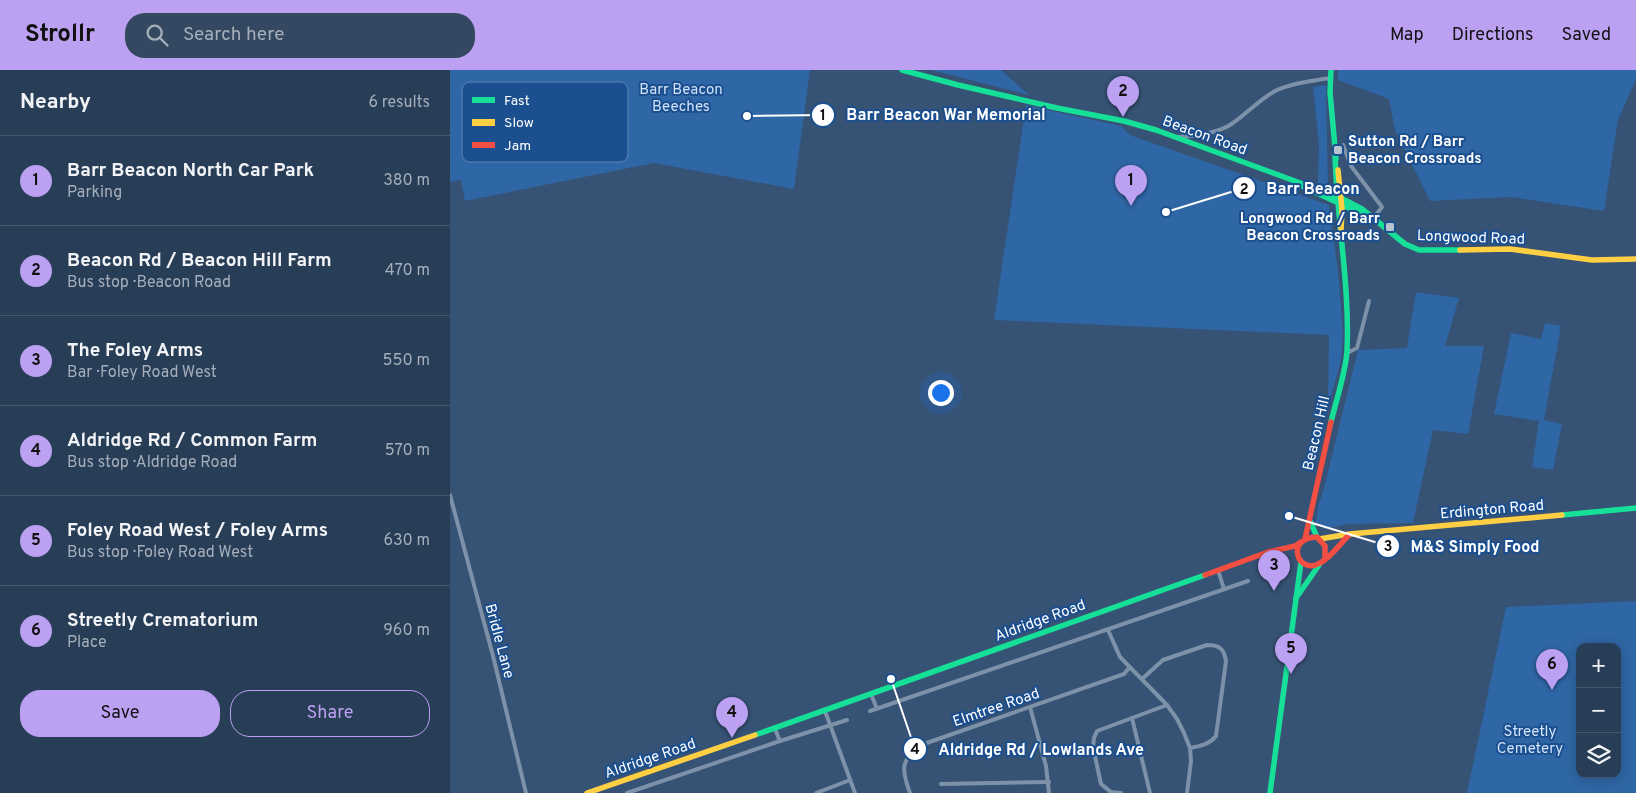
<!DOCTYPE html>
<meta charset="utf-8">
<style>
body{margin:0;font-family:Overpass,sans-serif;background:#344961;color:#f1f3f6}
.controls{position:absolute;right:15px;bottom:15px;display:grid;overflow:hidden;border-radius:10px;box-shadow:0 2px 12px #0003}
.controls button{width:45px;height:45px;display:grid;place-items:center;padding:0;border:0;border-bottom:1px solid #44576d;background:#283e57;color:#f1f3f6;font:25px sans-serif}
.you{position:absolute;left:490px;top:322px;width:18px;height:18px;margin:-12px;border:4px solid #fff;border-radius:50%;background:#1a73e8;box-shadow:0 0 0 8px #1a73e833}
.badge{display:grid;place-items:center;width:32px;height:32px;border-radius:50%;background:#bca0f2;color:#111;font-size:16px;font-weight:700}
.pin{position:absolute;translate:-50% -41px;filter:drop-shadow(0 1px 2px #0008)}
.pin::after{content:'';position:absolute;top:26px;width:18px;height:15px;background:inherit;clip-path:polygon(0 0,100% 0,50% 100%)}
.list{margin:0;padding:0;list-style:none}
h2{display:flex;justify-content:space-between;align-items:center;height:65px;margin:0;padding:0 20px;font-size:21px}
h2 small{font-size:16px;font-weight:400;color:#a5aeba}
.list li{display:grid;grid-template-columns:32px 1fr auto;gap:15px;align-items:center;box-sizing:border-box;height:90px;padding:0 20px;border-top:1px solid #44576d}
.list b{display:block;font-size:19px;white-space:nowrap}
.list p{margin:0;font-size:16px;white-space:nowrap;color:#a5aeba}
.list em{font-size:16px;font-style:normal;color:#a5aeba}
.actions{display:flex;gap:10px;padding:15px 20px}
.actions a{flex:1;padding:11px 0;border:1px solid #bca0f2;border-radius:20px;text-align:center;font-size:18px;color:#bca0f2}
.actions .main{background:#bca0f2;color:#111}
.icon{flex:none;width:28px;height:28px;fill:none;stroke:currentColor;stroke-width:2;stroke-linecap:round;stroke-linejoin:round}
.map{position:relative;flex:none;width:1186px;height:723px;overflow:hidden}
header{display:flex;align-items:center;gap:30px;box-sizing:border-box;height:70px;padding:0 25px;background:#bca0f2;color:#111}
header strong{font-size:24px}
nav{display:flex;gap:28px;margin-inline-start:auto;font-size:18px}
.search{width:350px;height:45px;background:#344961;display:flex;align-items:center;gap:12px;box-sizing:border-box;padding:0 18px;border-radius:20px;color:#a5aeba;font-size:19px}
main{display:flex}
aside{flex:1;background:#283e57}
.map>svg:first-child{display:block}
</style>
<header>
<strong>Strollr</strong>
<div class="search"><svg class="icon" aria-label="search" viewBox="0 0 24 24"><circle cx="10" cy="10" r="6"/><path d="M15 15l6 6"/></svg>Search here</div>
<nav><a>Map</a><a>Directions</a><a>Saved</a></nav>
</header>
<main>
<aside>
<h2>Nearby<small>6 results</small></h2>
<ul class="list">
<li><span class="badge">1</span><div><b>Barr Beacon North Car Park</b><p>Parking</p></div><em>380 m</em></li>
<li><span class="badge">2</span><div><b>Beacon Rd / Beacon Hill Farm</b><p>Bus stop · Beacon Road</p></div><em>470 m</em></li>
<li><span class="badge">3</span><div><b>The Foley Arms</b><p>Bar · Foley Road West</p></div><em>550 m</em></li>
<li><span class="badge">4</span><div><b>Aldridge Rd / Common Farm</b><p>Bus stop · Aldridge Road</p></div><em>570 m</em></li>
<li><span class="badge">5</span><div><b>Foley Road West / Foley Arms</b><p>Bus stop · Foley Road West</p></div><em>630 m</em></li>
<li><span class="badge">6</span><div><b>Streetly Crematorium</b><p>Place</p></div><em>960 m</em></li>
</ul>
<div class="actions"><a class="main">Save</a><a>Share</a></div>
</aside>
<div class="map">
<svg width="1186" height="723" viewBox="0 0 1186 723">
<rect width="100%" height="100%" fill="#365274"/>
<g fill="#2f66a5" fill-rule="evenodd">
<polygon points="0,0 360,0 344,119 204,93 15,131 11,110 0,112"/>
<polygon points="481,0 551,0 579,25"/>
<polygon points="888,0 1186,0 1186,9 1168,50 1154,141 1061,127 980,131 945,60 939,29 888,10"/>
<polygon points="876,15 878,116 868,114 869,75 863,17"/>
<polygon points="576,35 671,56 680,65 879,135 888,201 893,265 891,290 872,359 878,333 879,265 544,250"/>
<polygon points="966,222 1009,228 995,276 1034,276 1018,364 983,360 963,453 899,454 874,459 866,453 868,436 873,422 908,280 957,278"/>
<polygon points="1095,253 1111,256 1094,350 1112,354 1103,400 1082,397 1089,351 1044,344 1061,263 1091,269"/>
<path d="M1186 531V723H1017L1056 537ZM1130 577H1167V704H1130Z"/>
</g>
<g fill="none" stroke-linecap="round" stroke-linejoin="round">
<g stroke="#7d92a8" stroke-width="4">
<path d="M727 67C745 66 765 64 780 55 797 44 809 29 827 20 844 12 863 11 880 8"/>
<polyline points="893,75 901,96 932,137 923,149"/>
<polyline points="897,283 907,278 919,231"/>
<polyline points="0,425 43,586 76,723"/>
<polyline points="768,500 774,519"/>
<polyline points="658,560 670,587 717,635 727,649 734,663 740,678 741,691 737,723"/>
<path d="M692 609 713 590 757 575C770 575 774 579 776 591L766 666C759 675 750 676 740 678"/>
<polyline points="421,624 427,639"/>
<polyline points="580,637 596,696 599,723"/>
<polyline points="375,641 405,723"/>
<polyline points="420,641 798,511"/>
<polyline points="682,648 700,723"/>
<polyline points="325,659 330,671"/>
<polyline points="491,714 599,712"/>
<polyline points="177,723 330,671 397,650"/>
<polyline points="366,723 400,710"/>
<path d="M460 723C452 701 450 692 468 676L674 604 679 598"/>
<polyline points="671,723 661,722 651,714 643,677 644,668 647,661 717,635"/>
</g>
<g stroke="#16e098" stroke-width="5.5">
<polyline points="452,0 508,15 607,38 674,51 706,60 891,128 912,139 955,174 969,180 1010,180"/>
<polyline points="881,0 880,22 886,89"/>
<polyline points="850,115 914,145"/>
<path d="M881 352C886 331 896 301 897 281 900 216 887 151 885 86"/>
<polyline points="1112,445 1186,438"/>
<polyline points="860,451 867,467"/>
<polyline points="846,528 869,495"/>
<polyline points="305,665 755,505"/>
<polyline points="820,723 851,492"/>
</g>
<g stroke="#ffcf43" stroke-width="5.5">
<polyline points="888,100 892,139 891,160"/>
<polyline points="1010,180 1060,179 1142,190 1186,189"/>
<polyline points="869,469 900,464 1112,445"/>
<polyline points="137,723 305,665"/>
</g>
<g stroke="#f24e42" stroke-width="5.5">
<polyline points="855,469 881,352"/>
<path d="M875 488V476L867 467C834 468 848 506 870 493 881 487 889 475 898 466"/>
<polyline points="755,505 818,482 845,476 851,472"/>
</g>
</g>
<g fill="#b9c2ce" stroke="#1b4f8f" stroke-width="2">
<rect x="883" y="75" width="10" height="10" rx="2.5"/>
<rect x="935" y="152" width="10" height="10" rx="2.5"/>
</g>
<g text-anchor="middle" stroke-width="4" stroke-linejoin="round" paint-order="stroke">
<g font-size="15" fill="#cfe3fa" stroke="#1b4f8f">
<text x="231" y="24">Barr Beacon<tspan x="231" dy="17">Beeches</tspan></text>
<text x="1080" y="666">Streetly<tspan x="1080" dy="17">Cemetery</tspan></text>
</g>
<g font-size="15" fill="#fff" stroke="#1b4f8f">
<text transform="translate(755 65) rotate(20)" y="5">Beacon Road</text>
<text transform="translate(1021 167) rotate(2)" y="5">Longwood Road</text>
<text transform="translate(866 363) rotate(-77)" y="5">Beacon Hill</text>
<text transform="translate(1042 439) rotate(-5)" y="5">Erdington Road</text>
<text transform="translate(590 550) rotate(-20)" y="5">Aldridge Road</text>
<text transform="translate(50 571) rotate(75)" y="5">Bridle Lane</text>
<text transform="translate(546 637) rotate(-19)" y="5">Elmtree Road</text>
<text transform="translate(200 688) rotate(-19)" y="5">Aldridge Road</text>
</g>
<g font-size="15" font-weight="bold" fill="#fff" stroke="#1b4f8f" text-anchor="start">
<text x="898" y="76">Sutton Rd / Barr<tspan x="898" dy="17">Beacon Crossroads</tspan></text>
<text x="930" y="153" text-anchor="end">Longwood Rd / Barr<tspan x="930" dy="17">Beacon Crossroads</tspan></text>
</g>
</g>
<rect x="12" y="12" width="166" height="80" rx="8" fill="#1b4f8f" stroke="#5f84b1" stroke-width="1"/>
<rect x="22" y="27" width="23" height="6" fill="#16e098"/>
<rect x="22" y="49" width="23" height="7" fill="#ffcf43"/>
<rect x="22" y="72" width="23" height="6" fill="#f24e42"/>
<g font-size="14" fill="#fff">
<text x="54" y="35">Fast</text>
<text x="54" y="57">Slow</text>
<text x="54" y="80">Jam</text>
</g>
<path fill="none" stroke="#fff" stroke-width="2" d="M297 46L373 45M716 142L794 118M839 446L938 476M441 609L465 679"/>
<g fill="#fff" stroke="#1b4f8f" stroke-width="2">
<circle cx="297" cy="46" r="5"/>
<circle cx="716" cy="142" r="5"/>
<circle cx="839" cy="446" r="5"/>
<circle cx="441" cy="609" r="5"/>
<circle cx="373" cy="45" r="12"/>
<circle cx="794" cy="118" r="12"/>
<circle cx="938" cy="476" r="12"/>
<circle cx="465" cy="679" r="12"/>
</g>
<g font-size="15" text-anchor="middle" font-weight="bold" fill="#111">
<text x="373" y="50">1</text>
<text x="794" y="124">2</text>
<text x="938" y="481">3</text>
<text x="465" y="684">4</text>
</g>
<g font-size="16" text-anchor="middle" font-weight="bold" fill="#fff" stroke="#1b4f8f" stroke-width="4" stroke-linejoin="round" paint-order="stroke">
<text x="496" y="50">Barr Beacon War Memorial</text>
<text x="863" y="124">Barr Beacon</text>
<text x="1025" y="482">M&amp;S Simply Food</text>
<text x="591" y="685">Aldridge Rd / Lowlands Ave</text>
</g>
</svg>
<div class="controls">
<button>+</button>
<button>−</button>
<button><svg class="icon" aria-label="layers" viewBox="0 0 24 24"><path d="M12 4l9 5-9 5-9-5zM3 14l9 5 9-5"/></svg></button>
</div>
<div class="you"></div>
<div class="pin badge" style="left:681px;top:136px">1</div>
<div class="pin badge" style="left:673px;top:47px">2</div>
<div class="pin badge" style="left:824px;top:521px">3</div>
<div class="pin badge" style="left:282px;top:668px">4</div>
<div class="pin badge" style="left:841px;top:604px">5</div>
<div class="pin badge" style="left:1102px;top:620px">6</div>
</div>
</main>
